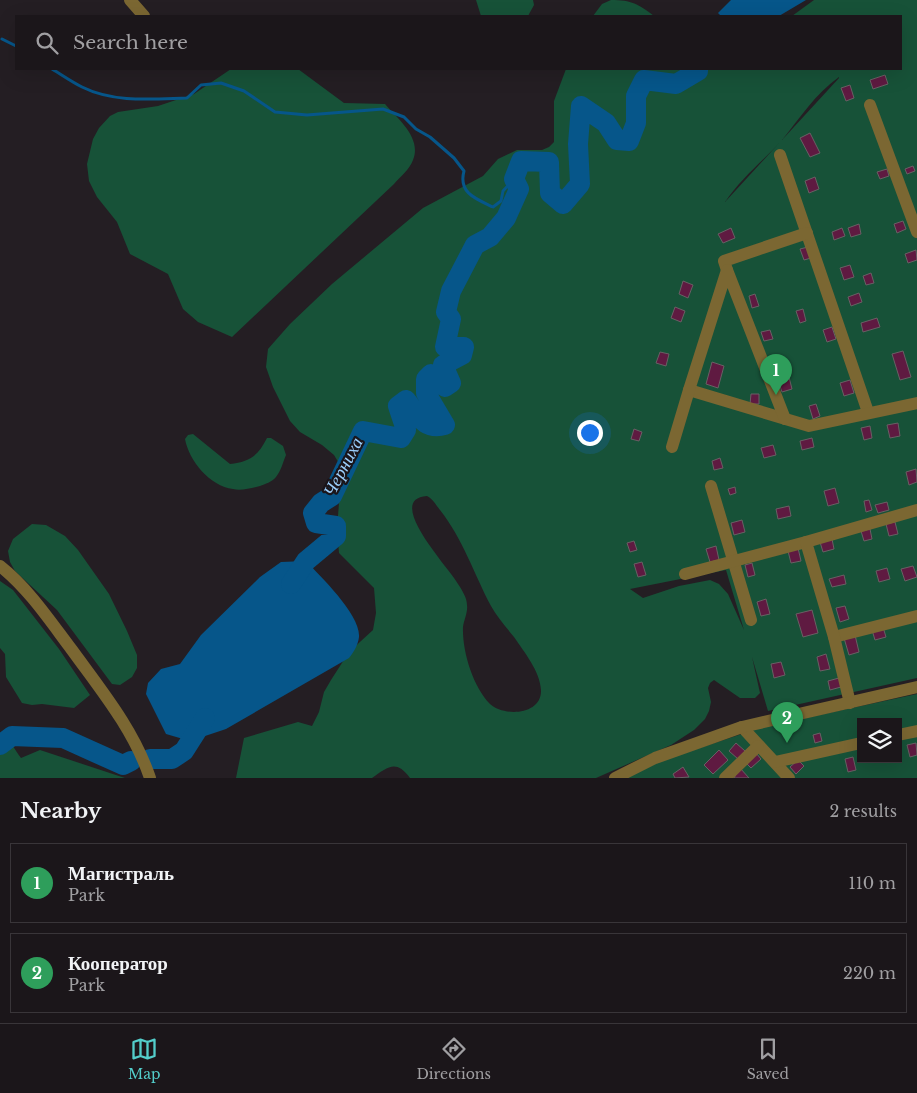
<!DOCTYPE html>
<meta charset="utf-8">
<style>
body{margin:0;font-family:"Libre Baskerville",serif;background:#241f23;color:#f1f3f6}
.controls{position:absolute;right:15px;bottom:15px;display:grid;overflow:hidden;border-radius:0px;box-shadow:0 5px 20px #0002}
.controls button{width:45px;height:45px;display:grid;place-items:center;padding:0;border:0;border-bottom:1px solid #393539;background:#1b161a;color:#f1f3f6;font:25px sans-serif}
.you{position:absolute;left:589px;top:432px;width:18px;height:18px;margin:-12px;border:4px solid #fff;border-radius:50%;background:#1a73e8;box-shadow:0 0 0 8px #1a73e833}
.badge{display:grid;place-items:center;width:32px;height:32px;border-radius:50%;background:#53cdca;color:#fff;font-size:16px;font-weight:700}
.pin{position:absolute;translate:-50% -41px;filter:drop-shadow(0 1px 2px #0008)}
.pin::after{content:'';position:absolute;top:26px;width:18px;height:15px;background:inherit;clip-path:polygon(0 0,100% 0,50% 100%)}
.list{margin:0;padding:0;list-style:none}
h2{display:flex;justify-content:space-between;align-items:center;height:65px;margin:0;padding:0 20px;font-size:21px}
h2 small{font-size:16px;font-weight:400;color:#a09fa2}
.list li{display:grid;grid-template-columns:32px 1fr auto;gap:15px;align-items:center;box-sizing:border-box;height:80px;margin:0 10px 10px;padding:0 10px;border:1px solid #393539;border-radius:0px}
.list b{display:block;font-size:19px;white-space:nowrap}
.list p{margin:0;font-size:16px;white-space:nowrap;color:#a09fa2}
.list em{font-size:16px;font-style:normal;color:#a09fa2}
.icon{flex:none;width:28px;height:28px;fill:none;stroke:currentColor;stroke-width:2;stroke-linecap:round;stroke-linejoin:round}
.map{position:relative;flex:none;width:917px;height:778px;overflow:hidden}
.search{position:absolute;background:#1b161a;box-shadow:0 5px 20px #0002;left:15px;right:15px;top:15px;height:55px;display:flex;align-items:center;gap:12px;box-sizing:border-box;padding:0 18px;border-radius:0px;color:#a09fa2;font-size:19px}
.sheet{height:245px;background:#1b161a}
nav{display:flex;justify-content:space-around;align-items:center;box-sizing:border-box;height:70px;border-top:1px solid #393539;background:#1b161a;font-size:14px;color:#a09fa2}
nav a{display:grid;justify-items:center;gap:2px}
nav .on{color:#53cdca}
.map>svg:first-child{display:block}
</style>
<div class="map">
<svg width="917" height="778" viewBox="0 0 917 778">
<rect width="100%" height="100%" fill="#241e23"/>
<g fill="#175238" fill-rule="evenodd">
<polygon points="476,0 533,0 534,5 528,16 481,16"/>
<path d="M611 0C632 0 638 4 654 16H593L602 4Z"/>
<path d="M814 0H917V678L768 711 752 657 760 693 755 698H740L714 680 710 683 708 688 711 702 709 711 705 719 694 730 671 745 596 778H410C396 759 388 767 372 778H236L244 738 298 722 312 726 319 712 324 692 331 680 349 652 373 630 376 613 374 588 339 553 337 529 339 503 345 481 343 470 334 455 322 445 300 432 290 421 273 387 266 367 268 349 290 324 332 284 423 208 483 176 498 159 517 150H542L549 147 554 142V101L566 69H901V16H792ZM839 77V78L725 202C741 178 763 161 782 140 800 118 815 94 839 77ZM427 496C433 499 436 505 440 510 463 539 474 574 491 606 497 617 506 627 514 637 524 652 540 671 541 690 542 715 504 717 490 704 473 687 462 651 463 627 464 620 468 612 467 605 467 598 462 590 458 584 450 569 383 499 427 496ZM726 570 744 630 728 594 719 584 710 580 679 586 643 598 630 589Z"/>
<path d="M231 69H298L344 103 385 104C398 119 422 138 413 160 410 169 400 177 394 184L232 337 198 322 183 309 168 274 130 254 117 222 97 197 89 181 87 164 93 139 99 128 110 116 118 112 158 106 194 94Z"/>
<path d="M193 434 230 464C249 462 258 456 267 438H271L283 446 286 455C283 462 281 471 276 477 272 482 265 484 260 486 252 488 241 491 233 489 210 486 189 461 185 439L188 435Z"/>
<polygon points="32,524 46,525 65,536 78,550 109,594 127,631 137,655 137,668 132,677 120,685 112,684 57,610 15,571 10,562 8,551 13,539"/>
<polygon points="0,581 13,590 59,649 90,695 74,708 42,704 32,705 22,703 6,677 5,654 0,648"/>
<path d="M917 694V778H622L642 767 763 727ZM861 722H898V759H861Z"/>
<path d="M0 737C10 739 15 750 21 758L40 750 125 778H0Z"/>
</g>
<g fill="#06568a">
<polygon points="731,0 806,0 779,16 721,16 718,13"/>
<path d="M306 561C320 576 361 615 359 637 358 645 354 652 349 658L226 729 190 741 166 734 146 694 148 683 161 669 180 664 201 635 260 577 281 562Z"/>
</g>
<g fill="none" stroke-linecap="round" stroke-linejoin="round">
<g stroke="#06568a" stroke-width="3">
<polyline points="2,39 16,46"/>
<path d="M52 69C62 75 72 82 82 87 114 103 152 99 187 98L201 85 221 83 244 91 275 112 307 115 383 109 404 117 416 129 430 137 454 158 464 171C458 193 476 199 493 207L501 201 503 191 514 179"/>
</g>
<g stroke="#06568a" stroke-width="20">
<path d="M291 584 306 561 336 536V526L316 523 313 513 321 503 332 496 363 431 401 438 406 430 398 406 406 400C418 415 424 431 445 425L426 393V379L431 374 445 387 451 383 443 365 462 355 464 347H445L451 319 446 312 451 291 475 245 490 237 506 218 519 189 514 179 521 161 549 162 550 193 563 204 580 184 578 144 581 106 606 123 617 140 629 141 636 123V96L644 80 676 84 698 71V69"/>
<polyline points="0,745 12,736 63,738 123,765 131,761"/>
<polyline points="150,759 172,759 184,751 205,718"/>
</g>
</g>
<g fill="#5f1a41" stroke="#696064">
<polygon points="885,75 888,84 873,89 870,80"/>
<polygon points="850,85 854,98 846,101 841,88"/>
<polygon points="810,133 820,153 810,157 800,138"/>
<polygon points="913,166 915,171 907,174 905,169"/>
<polygon points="887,169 889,176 880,179 877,172"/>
<polygon points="815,177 819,189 809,193 805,181"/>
<polygon points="903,221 906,229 897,233 894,224"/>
<polygon points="859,224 861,234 851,237 848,228"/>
<polygon points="731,228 735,238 723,243 718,234"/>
<polygon points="842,228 845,236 834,240 832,232"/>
<polygon points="808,247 811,258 804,260 800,249"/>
<polygon points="916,250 917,260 908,263 905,254"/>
<polygon points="850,265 854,277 844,280 840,268"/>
<polygon points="871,273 874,283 866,285 863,276"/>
<polygon points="683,281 693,285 688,298 679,294"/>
<polygon points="859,293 862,302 851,306 848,297"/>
<polygon points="755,294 759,306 752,308 749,296"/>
<polygon points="675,307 685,311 681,322 671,318"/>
<polygon points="803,309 806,321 800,323 796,311"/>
<polygon points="877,318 880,327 863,332 861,323"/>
<polygon points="832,327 836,339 827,342 823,330"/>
<polygon points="770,330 773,339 764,341 761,332"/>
<polygon points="903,351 911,377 900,380 892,354"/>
<polygon points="660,352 669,354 666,366 656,363"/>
<polygon points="712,362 724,366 718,388 706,384"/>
<polygon points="789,377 792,389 782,392 778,380"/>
<polygon points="850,380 854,393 844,396 840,383"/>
<polygon points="751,394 759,394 759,404 750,404"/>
<polygon points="816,404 820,416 813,419 809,406"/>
<polygon points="898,423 900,436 890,438 887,425"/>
<polygon points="870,426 872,438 864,440 861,428"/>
<polygon points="634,429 642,432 639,441 631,439"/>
<polygon points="812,438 814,447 802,450 800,441"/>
<polygon points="773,445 776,455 764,458 761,448"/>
<polygon points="720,458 723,468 714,470 712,461"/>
<polygon points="916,469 917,482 909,485 906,472"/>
<polygon points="735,487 736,493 730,495 728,489"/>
<polygon points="835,488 839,503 828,506 824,491"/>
<polygon points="869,500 872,510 866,512 864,501"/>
<polygon points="887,502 889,510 878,513 875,505"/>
<polygon points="789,506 791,516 778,519 776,509"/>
<polygon points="742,520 745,532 734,535 731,523"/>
<polygon points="895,522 898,534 889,536 886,524"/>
<polygon points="870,529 872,539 864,541 861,531"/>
<polygon points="832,539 834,549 823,552 820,542"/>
<polygon points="634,541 637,550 630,552 627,543"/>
<polygon points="716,546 719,560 710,562 706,549"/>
<polygon points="798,548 801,561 791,563 788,551"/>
<polygon points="642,562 646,575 638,577 634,564"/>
<polygon points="752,563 755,575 748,577 745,565"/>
<polygon points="913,566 917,577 905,581 901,569"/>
<polygon points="887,568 890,579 879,582 876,571"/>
<polygon points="844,575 846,584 832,587 829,579"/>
<polygon points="766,599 770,614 761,616 757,602"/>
<polygon points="845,606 849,619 840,622 836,608"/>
<polygon points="812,610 818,633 803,637 796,614"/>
<polygon points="883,627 886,637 875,640 872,630"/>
<polygon points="855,635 859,652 849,655 844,638"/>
<polygon points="826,654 830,669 820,671 817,657"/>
<polygon points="781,662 785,675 774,678 771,664"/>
<polygon points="839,678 841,687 830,690 828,681"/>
<polygon points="820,733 822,741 815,743 813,735"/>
<polygon points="736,743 745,751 738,759 729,751"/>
<polygon points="916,743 917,755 910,757 907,745"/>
<polygon points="719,750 728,760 713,774 704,765"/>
<polygon points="756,753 761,759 751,768 746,763"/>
<polygon points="853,757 856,770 848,772 845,759"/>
<polygon points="798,760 804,766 796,774 790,767"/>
<polygon points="683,767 689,777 675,778 673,774"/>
<polygon points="740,768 749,778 734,778"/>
</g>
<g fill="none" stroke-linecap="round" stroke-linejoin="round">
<g stroke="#7b6732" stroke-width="12">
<polyline points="130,0 144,16"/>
<polyline points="870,105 917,232"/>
<polyline points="780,155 868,412"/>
<polyline points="727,270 724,261 807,233"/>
<polyline points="689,390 809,426 917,403"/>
<polyline points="672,447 689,390 727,270 785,419"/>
<polyline points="711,486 751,620"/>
<path d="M0 566C29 589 50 621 72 650 101 690 134 730 150 778"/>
<polyline points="685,574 806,542"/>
<polyline points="834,637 917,616"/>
<polyline points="850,703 834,637 806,542 917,510"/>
<polyline points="742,727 789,778"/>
<polyline points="898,735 917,731"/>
<polyline points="775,762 861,743"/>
<polyline points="615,778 655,758 742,727 917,687"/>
<polyline points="725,778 758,746"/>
</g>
</g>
<g text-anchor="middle" stroke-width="4.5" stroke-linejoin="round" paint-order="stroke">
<g font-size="18" font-style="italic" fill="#9bcefb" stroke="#1a151a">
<text transform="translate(343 467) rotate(-62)" y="6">Черниха</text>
</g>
</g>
</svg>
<div class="controls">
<button><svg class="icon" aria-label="layers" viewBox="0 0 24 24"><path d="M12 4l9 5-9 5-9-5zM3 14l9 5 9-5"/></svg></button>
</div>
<div class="you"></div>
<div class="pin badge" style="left:776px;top:395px;background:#2e9e5b">1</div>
<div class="pin badge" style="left:787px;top:743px;background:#2e9e5b">2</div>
<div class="search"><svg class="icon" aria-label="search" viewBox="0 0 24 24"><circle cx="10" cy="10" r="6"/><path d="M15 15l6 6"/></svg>Search here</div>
</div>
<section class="sheet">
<h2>Nearby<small>2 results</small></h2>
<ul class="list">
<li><span class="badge" style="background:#2e9e5b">1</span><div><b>Магистраль</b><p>Park</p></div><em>110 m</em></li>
<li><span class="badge" style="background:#2e9e5b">2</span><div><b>Кооператор</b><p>Park</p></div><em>220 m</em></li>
</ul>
</section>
<nav>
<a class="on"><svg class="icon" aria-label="map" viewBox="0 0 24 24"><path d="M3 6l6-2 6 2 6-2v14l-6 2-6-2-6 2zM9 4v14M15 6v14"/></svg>Map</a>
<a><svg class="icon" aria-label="directions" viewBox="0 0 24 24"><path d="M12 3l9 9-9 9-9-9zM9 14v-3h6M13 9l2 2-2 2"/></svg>Directions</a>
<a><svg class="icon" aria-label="saved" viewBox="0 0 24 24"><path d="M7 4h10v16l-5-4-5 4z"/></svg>Saved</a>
</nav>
